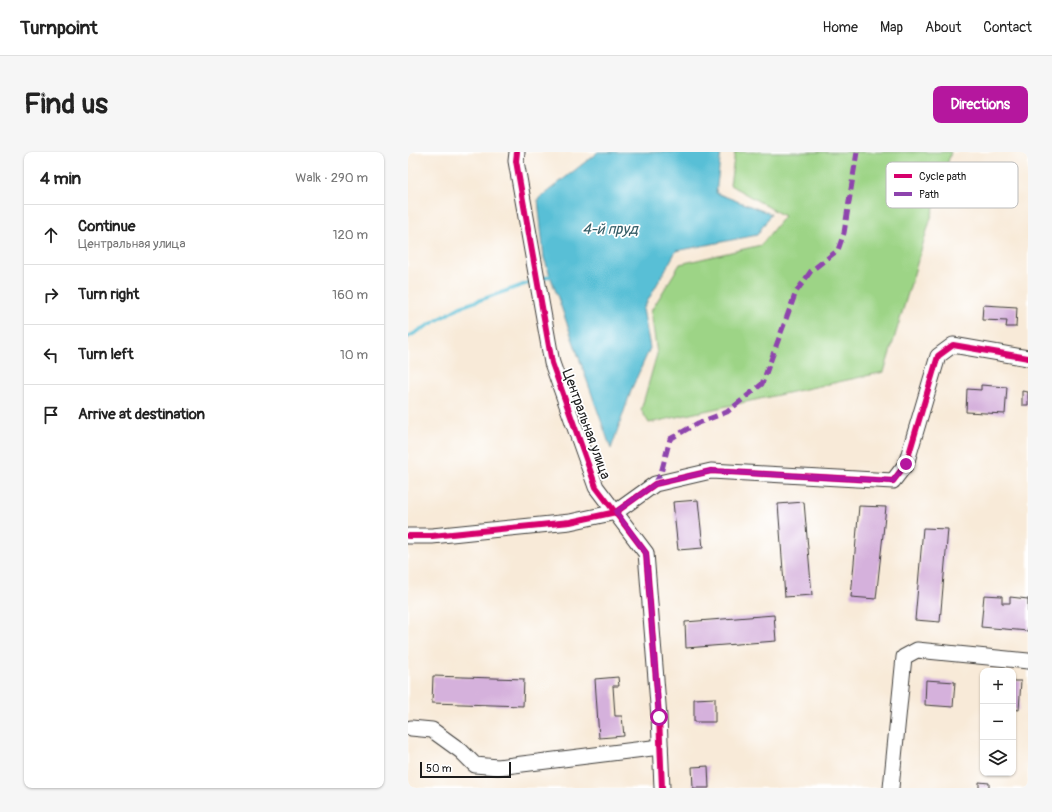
<!DOCTYPE html>
<meta charset="utf-8">
<style>
body{margin:0;font-family:Pangolin,sans-serif;background:#f6f6f6;color:#222}
.controls{position:absolute;right:12px;bottom:12px;display:grid;overflow:hidden;border-radius:8px;box-shadow:0 1px 3px #0004}
.controls button{width:36px;height:36px;display:grid;place-items:center;padding:0;border:0;border-bottom:1px solid #e0e0e0;background:#fff;color:#222;font:20px sans-serif}
.scale{position:absolute;left:12px;bottom:10px;width:91px;box-sizing:border-box;padding-left:4px;border:2px solid #1c1c1c;border-top:0;font-size:11px;line-height:14px;white-space:nowrap;color:#1c1c1c;-webkit-text-stroke:3px #fff;paint-order:stroke}
.stop{position:absolute;width:12px;height:12px;margin:-9px;border:3px solid #b5179e;border-radius:50%;background:#fff}
.stop.end{background:#b5179e;border-color:#fff;box-shadow:0 1px 4px #0008}
.list{margin:0;padding:0;list-style:none}
h2{display:flex;justify-content:space-between;align-items:center;height:52px;margin:0;padding:0 16px;font-size:17px}
h2 small{font-size:13px;font-weight:400;color:#767676}
.list li{display:grid;grid-template-columns:26px 1fr auto;gap:12px;align-items:center;box-sizing:border-box;height:60px;padding:0 16px;border-top:1px solid #e0e0e0}
.list b{display:block;font-size:15px;white-space:nowrap}
.list p{margin:0;font-size:13px;white-space:nowrap;color:#767676}
.list em{font-size:13px;font-style:normal;color:#767676}
.icon{flex:none;width:22px;height:22px;fill:none;stroke:currentColor;stroke-width:2;stroke-linecap:round;stroke-linejoin:round}
.map{position:relative;flex:none;width:620px;height:636px;overflow:hidden;border-radius:8px}
header{display:flex;align-items:center;gap:24px;box-sizing:border-box;height:56px;padding:0 20px;background:#fff;border-bottom:1px solid #e0e0e0}
header strong{font-size:19px}
nav{display:flex;gap:22px;margin-inline-start:auto;font-size:14px}
.intro{display:flex;align-items:center;justify-content:space-between;box-sizing:border-box;height:96px;padding:0 24px}
h1{margin:0;font-size:28px}
.button{padding:10px 18px;border-radius:8px;background:#b5179e;color:#fff;font-size:14px;font-weight:700}
main{display:flex;gap:24px;padding:0 24px}
aside{flex:1;background:#fff;border-radius:8px;box-shadow:0 1px 3px #0004}
.map>svg:first-child{display:block}
</style>
<header>
<strong>Turnpoint</strong>
<nav><a>Home</a><a>Map</a><a>About</a><a>Contact</a></nav>
</header>
<div class="intro"><h1>Find us</h1><a class="button">Directions</a></div>
<main>
<aside>
<h2>4 min<small>Walk · 290 m</small></h2>
<ul class="list">
<li><svg class="icon" aria-label="ahead" viewBox="0 0 24 24"><path d="M12 20V5M6 11l6-6 6 6"/></svg><div><b>Continue</b><p>Центральная улица</p></div><em>120 m</em></li>
<li><svg class="icon" aria-label="right" viewBox="0 0 24 24"><path d="M7 20v-9h11M14 6l5 5-5 5"/></svg><div><b>Turn right</b></div><em>160 m</em></li>
<li><svg class="icon" aria-label="left" viewBox="0 0 24 24"><path d="M17 20v-9H6M10 6l-5 5 5 5"/></svg><div><b>Turn left</b></div><em>10 m</em></li>
<li><svg class="icon" aria-label="arrive" viewBox="0 0 24 24"><path d="M6 21V4h12l-3 4 3 4H6"/></svg><div><b>Arrive at destination</b></div></li>
</ul>
</aside>
<div class="map">
<svg width="620" height="636" viewBox="0 0 620 636">
<rect width="100%" height="100%" fill="#fff"/>
<filter id="ink" filterUnits="userSpaceOnUse"><feTurbulence type="fractalNoise" baseFrequency=".025" numOctaves="2"/><feDisplacementMap in="SourceGraphic" scale="8" xChannelSelector="R" yChannelSelector="G"/><feConvolveMatrix kernelMatrix="1 2 1 2 8 2 1 2 1" color-interpolation-filters="sRGB"/></filter>
<filter id="wash" filterUnits="userSpaceOnUse"><feTurbulence type="fractalNoise" baseFrequency=".012" numOctaves="4" result="noise"/><feDisplacementMap in="SourceGraphic" scale="16" xChannelSelector="R" yChannelSelector="G"/><feGaussianBlur stdDeviation="0.9" result="paint"/><feColorMatrix in="noise" values="0 0 0 0 0 0 0 0 0 0 0 0 0 0 0 0 0 1.4 0 .05"/><feComposite in="paint" operator="in"/></filter>
<g filter="url(#wash)">
<rect width="100%" height="100%" fill="#f8ead8"/>
<polygon fill="#9dd486" stroke="#5c7851" points="327,0 543,0 476,220 241,271 233,258 249,202 243,159 272,112 353,93 376,64 322,33"/>
<polygon fill="#58bfd6" stroke="#3a6e79" points="190,0 313,0 308,41 363,62 349,83 268,99 235,157 242,196 224,236 203,297 136,106 130,47"/>
<g fill="none" stroke-linecap="round" stroke-linejoin="round">
<g stroke="#58bfd6" stroke-width="3.5">
<polyline points="134,127 142,124"/>
<polyline points="0,185 52,155 126,129"/>
</g>
</g>
<g id="blocks">
<g fill="#d5b1dc">
<polygon points="575,153 609,155 608,175 598,175 599,169 574,168"/>
<polygon points="573,233 599,235 597,262 558,260 559,237 573,238"/>
<polygon points="614,239 620,240 620,253 614,253"/>
<polygon points="290,348 295,396 270,398 265,350"/>
<polygon points="396,350 404,443 377,445 370,352"/>
<polygon points="451,354 478,355 468,447 443,445"/>
<polygon points="515,376 540,377 532,470 507,468"/>
<polygon points="576,443 594,444 594,451 602,451 602,445 620,447 620,479 573,475"/>
<polygon points="366,463 368,489 278,496 277,470"/>
<polygon points="25,524 116,527 115,554 24,551"/>
<polygon points="210,525 211,534 205,534 207,564 214,564 216,584 191,586 187,527"/>
<polygon points="518,528 547,530 545,555 517,553"/>
<polygon points="605,529 613,529 611,558 605,557"/>
<polygon points="307,546 307,570 286,570 286,547"/>
<polygon points="300,614 301,636 285,636 284,615"/>
<polygon points="571,630 581,631 581,636 571,636"/>
</g>
</g>
</g>
<g filter="url(#ink)">
<use href="#blocks" fill-opacity="0" stroke="#3d3b38" stroke-width="1"/>
<g fill="none" stroke-linecap="round" stroke-linejoin="round">
<defs>
<g id="minor">
<polyline points="109,0 108,9 144,211 188,335 238,401 251,565 254,636"/>
<polyline points="0,384 24,384 162,370 208,360 247,332 303,319 485,329 498,312 530,204 545,193 620,206"/>
<polyline points="3,576 24,578 53,599 67,613 90,615 252,595"/>
<polyline points="483,636 496,505 509,498 620,509"/>
</g>
</defs>
<use href="#minor" stroke="#3d3b38" stroke-width="17"/>
<use href="#minor" stroke="#fff" stroke-width="15"/>
<polyline stroke="#8e44ad" stroke-width="5" stroke-dasharray="10 5" stroke-linecap="butt" points="247,332 253,321 262,287 290,271 319,260 354,232 388,140 403,119 430,98 436,81 449,0"/>
<defs>
<g id="cycleway">
<polyline points="109,0 108,9 144,211 188,335 238,401 251,565 254,636"/>
<polyline points="0,384 24,384 162,370 208,360 247,332 303,319 485,329 498,312 530,204 545,193 620,206"/>
</g>
</defs>
<use href="#cycleway" stroke="#fff" stroke-width="8"/>
<use href="#cycleway" stroke="#d6006c" stroke-width="6"/>
</g>
</g>
<g fill="none" stroke-linecap="round" stroke-linejoin="round" filter="url(#ink)">
<polyline stroke="#b5179e" stroke-width="5" points="251,565 238,401 208,360 247,332 303,319 485,329 498,312"/>
</g>
<g text-anchor="middle" stroke-width="3.5" stroke-linejoin="round" paint-order="stroke">
<g font-size="14" fill="#1c1c1c" stroke="#fff">
<text transform="translate(179 272) rotate(70)" y="5">Центральная улица</text>
</g>
<g font-size="15" font-style="italic" fill="#345d66" stroke="#fff">
<text x="202" y="82">4-й пруд</text>
</g>
</g>
<rect x="478" y="10" width="132" height="46" rx="6" fill="#fff" stroke="#bbb" stroke-width="1"/>
<rect x="486" y="22" width="18" height="4" fill="#d6006c"/>
<rect x="486" y="40" width="18" height="4" fill="#8e44ad"/>
<g font-size="11" fill="#1c1c1c">
<text x="511" y="28">Cycle path</text>
<text x="511" y="46">Path</text>
</g>
</svg>
<div class="controls">
<button>+</button>
<button>−</button>
<button><svg class="icon" aria-label="layers" viewBox="0 0 24 24"><path d="M12 4l9 5-9 5-9-5zM3 14l9 5 9-5"/></svg></button>
</div>
<div class="scale">50 m</div>
<div class="stop" style="left:251px;top:565px"></div>
<div class="stop end" style="left:498px;top:312px"></div>
</div>
</main>
